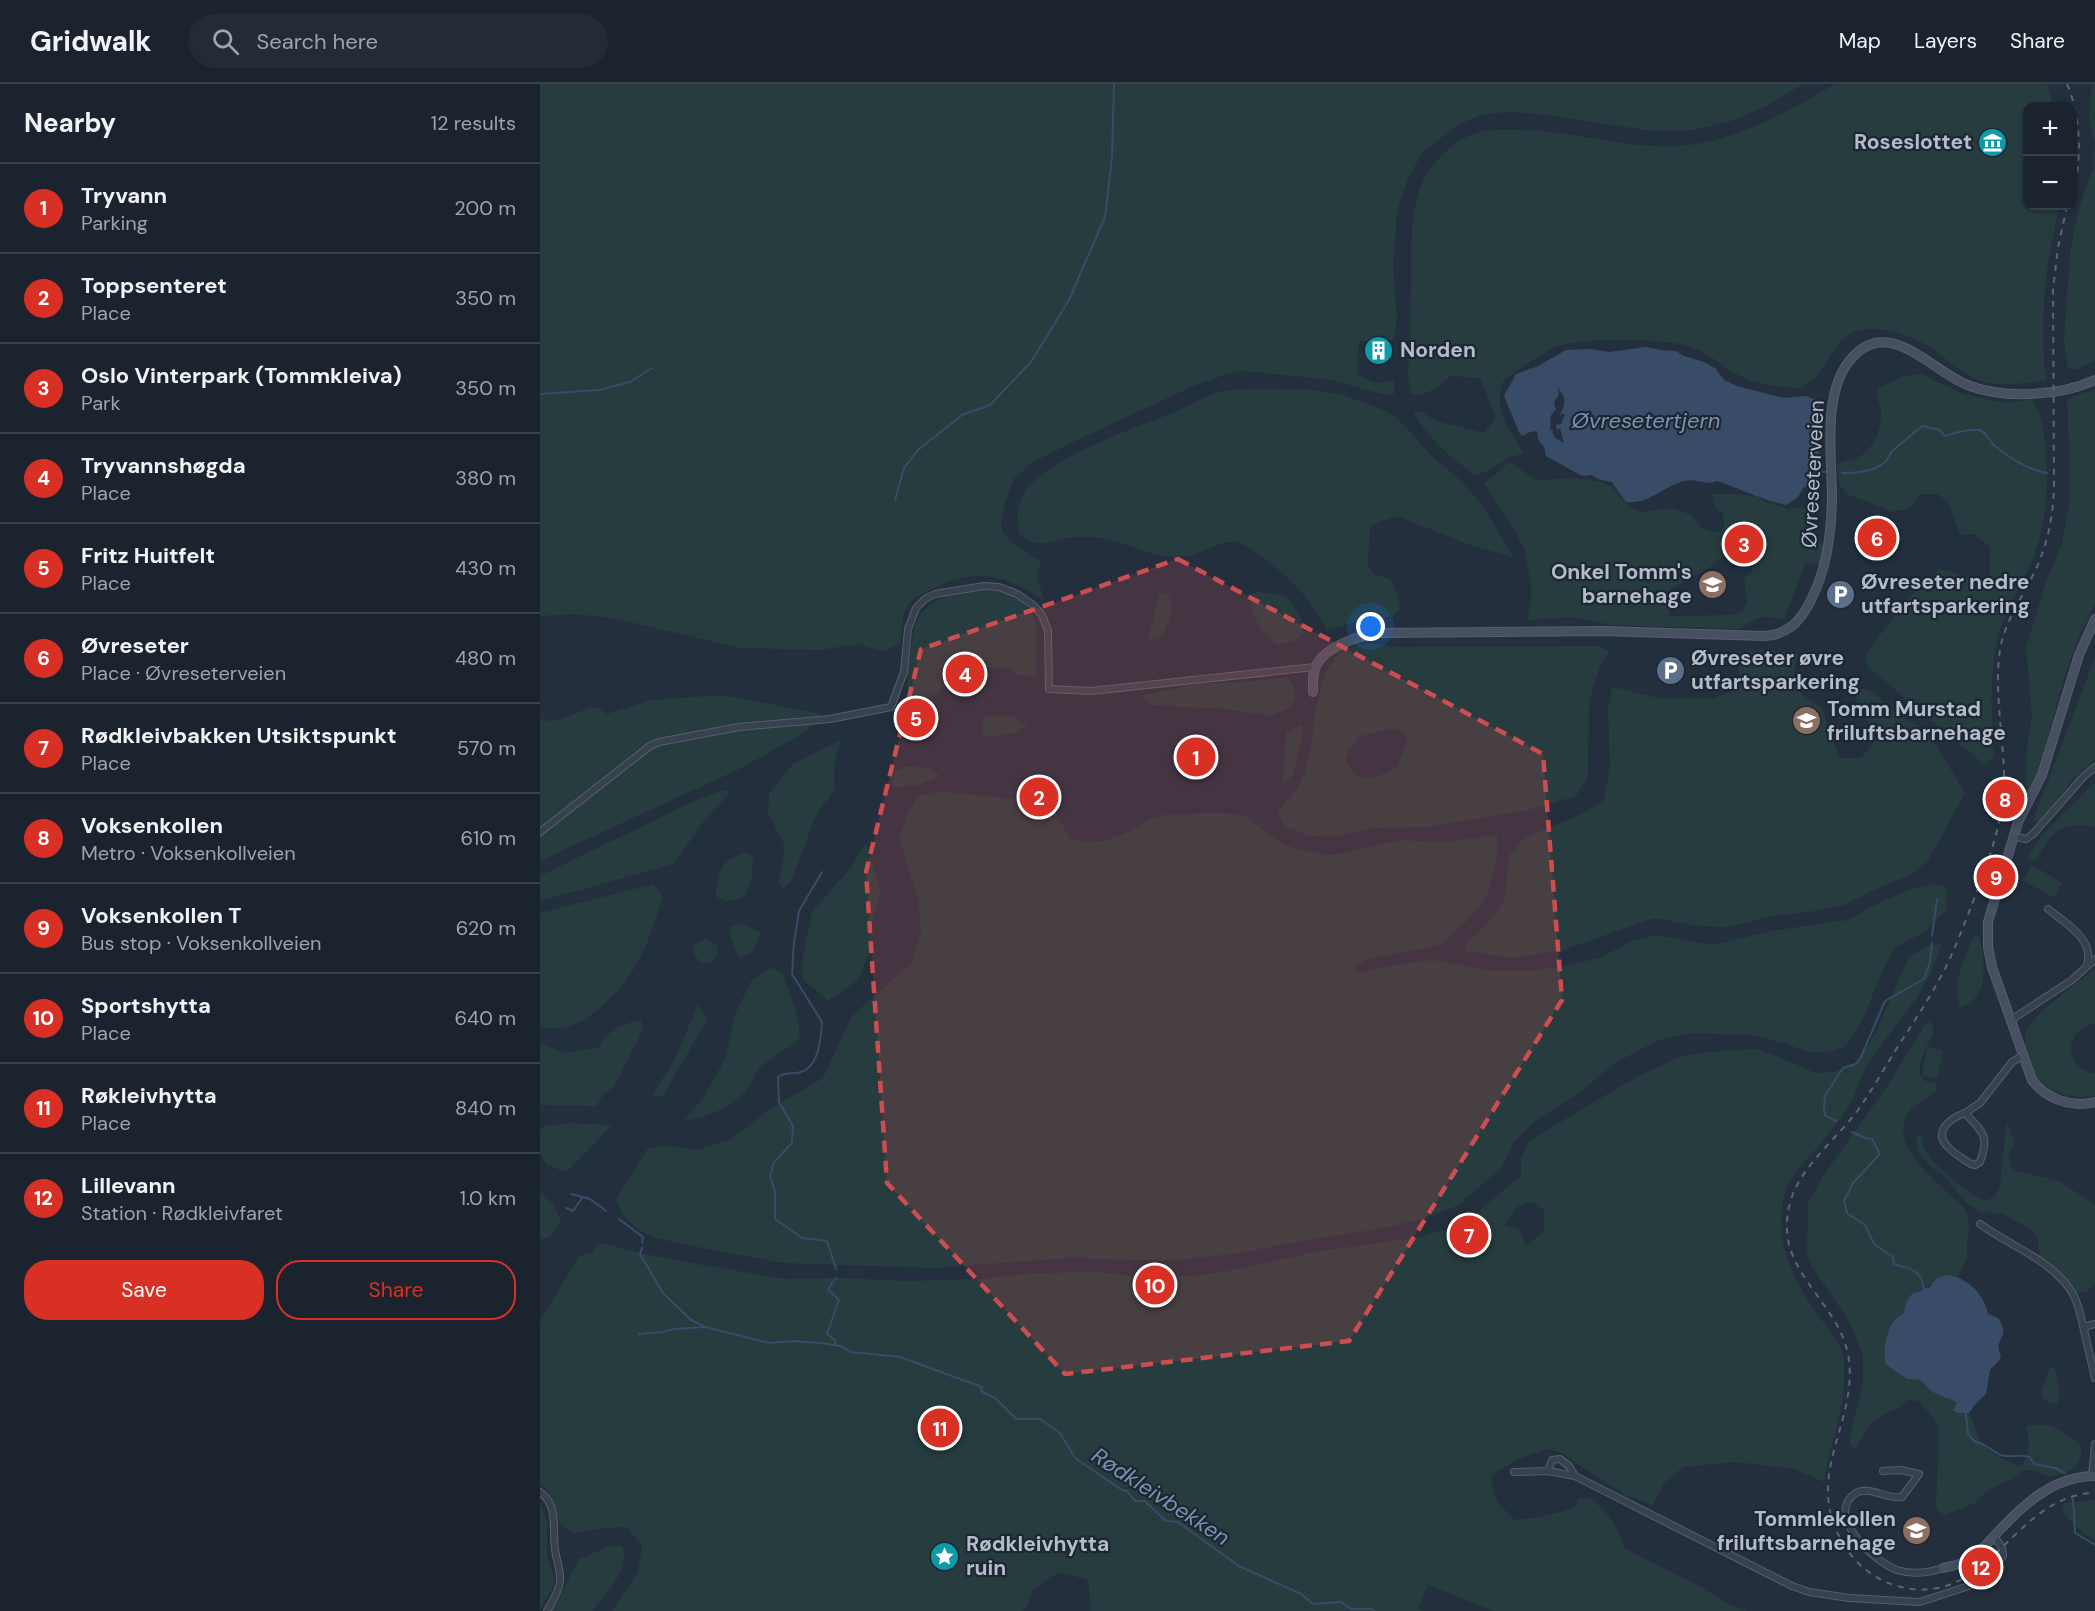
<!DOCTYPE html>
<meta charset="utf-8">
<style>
body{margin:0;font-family:"DM Sans",sans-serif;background:#242b36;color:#f1f3f6}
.controls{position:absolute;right:18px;top:18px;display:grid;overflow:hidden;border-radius:12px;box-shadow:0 2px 4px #0004}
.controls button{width:54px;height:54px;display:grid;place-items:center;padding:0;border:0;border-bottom:2px solid #39404a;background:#1b232e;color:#f1f3f6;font:30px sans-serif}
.you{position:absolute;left:831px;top:543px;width:21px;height:21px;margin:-15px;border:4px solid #fff;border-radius:50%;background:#1a73e8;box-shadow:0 0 0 9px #1a73e833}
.badge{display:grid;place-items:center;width:39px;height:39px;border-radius:50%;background:#d93025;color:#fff;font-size:20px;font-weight:700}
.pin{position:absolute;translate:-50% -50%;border:3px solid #fff;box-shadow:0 2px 6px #0006}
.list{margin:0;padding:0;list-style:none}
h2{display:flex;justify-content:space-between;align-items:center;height:78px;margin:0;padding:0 24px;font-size:26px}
h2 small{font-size:20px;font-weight:400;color:#a0a4aa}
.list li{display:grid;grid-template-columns:39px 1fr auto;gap:18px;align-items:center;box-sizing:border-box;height:90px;padding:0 24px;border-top:2px solid #39404a}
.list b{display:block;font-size:22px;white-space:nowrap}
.list p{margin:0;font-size:20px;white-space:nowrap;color:#a0a4aa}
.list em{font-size:20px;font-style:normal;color:#a0a4aa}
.actions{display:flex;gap:12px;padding:18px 24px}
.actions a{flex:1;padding:14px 0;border:2px solid #d93025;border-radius:24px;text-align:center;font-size:21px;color:#d93025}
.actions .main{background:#d93025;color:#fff}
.icon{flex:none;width:33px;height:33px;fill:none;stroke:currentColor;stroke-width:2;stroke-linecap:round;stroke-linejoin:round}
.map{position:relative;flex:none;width:1555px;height:1527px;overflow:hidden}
header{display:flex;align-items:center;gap:36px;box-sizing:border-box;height:84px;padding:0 30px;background:#1b232e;border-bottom:2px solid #39404a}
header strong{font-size:28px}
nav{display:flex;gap:33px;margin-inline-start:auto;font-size:21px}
.search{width:420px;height:54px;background:#242b36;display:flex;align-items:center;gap:15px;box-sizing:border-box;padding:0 21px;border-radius:33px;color:#a0a4aa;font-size:22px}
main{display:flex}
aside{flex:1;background:#1b232e}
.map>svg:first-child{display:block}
</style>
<header>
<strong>Gridwalk</strong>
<div class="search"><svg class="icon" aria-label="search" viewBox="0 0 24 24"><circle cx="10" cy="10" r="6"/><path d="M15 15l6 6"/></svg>Search here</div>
<nav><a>Map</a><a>Layers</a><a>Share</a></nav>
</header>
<main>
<aside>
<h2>Nearby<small>12 results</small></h2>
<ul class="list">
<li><span class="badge">1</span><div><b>Tryvann</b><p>Parking</p></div><em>200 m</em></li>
<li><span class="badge">2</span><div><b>Toppsenteret</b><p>Place</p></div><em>350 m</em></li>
<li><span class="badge">3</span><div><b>Oslo Vinterpark (Tommkleiva)</b><p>Park</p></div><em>350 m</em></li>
<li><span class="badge">4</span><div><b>Tryvannshøgda</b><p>Place</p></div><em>380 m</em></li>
<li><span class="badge">5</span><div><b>Fritz Huitfelt</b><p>Place</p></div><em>430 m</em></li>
<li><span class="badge">6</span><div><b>Øvreseter</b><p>Place · Øvreseterveien</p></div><em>480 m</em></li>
<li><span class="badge">7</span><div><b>Rødkleivbakken Utsiktspunkt</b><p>Place</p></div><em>570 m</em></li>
<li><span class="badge">8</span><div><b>Voksenkollen</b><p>Metro · Voksenkollveien</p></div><em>610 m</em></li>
<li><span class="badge">9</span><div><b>Voksenkollen T</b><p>Bus stop · Voksenkollveien</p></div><em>620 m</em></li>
<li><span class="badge">10</span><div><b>Sportshytta</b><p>Place</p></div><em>640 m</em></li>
<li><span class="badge">11</span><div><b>Røkleivhytta</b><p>Place</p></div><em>840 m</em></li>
<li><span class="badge">12</span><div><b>Lillevann</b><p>Station · Rødkleivfaret</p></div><em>1.0 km</em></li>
</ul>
<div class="actions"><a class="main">Save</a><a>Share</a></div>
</aside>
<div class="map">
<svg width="1555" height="1527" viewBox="0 0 1555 1527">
<rect width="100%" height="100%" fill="#242f3e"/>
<g fill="#263c3f" fill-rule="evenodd">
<path d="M0 0H1263L1227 22 1191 37 1153 46 1112 47 1008 31 970 28 943 30 916 42 882 69 867 97 857 127 853 184 857 235 854 256 819 257 817 290 836 299 854 297V310L846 311 791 296 705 287 684 291 651 303 529 360 491 379 473 396 464 423 461 438 463 449 471 458 501 478 497 493 504 516C463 490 437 483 392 505 383 509 370 516 366 524 361 535 362 549 360 560L342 567 318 560 280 566 200 564 73 534 33 530 0 532Z"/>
<path d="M1295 0H1507L1513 22H1488V122H1520C1505 178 1499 238 1506 296 1485 299 1463 303 1442 297 1422 292 1406 273 1388 262 1371 251 1333 239 1314 248 1295 257 1289 279 1275 293 1271 297 1266 300 1261 304 1239 303 1215 301 1195 289 1179 280 1166 267 1148 262 1122 254 1041 253 1016 263 1009 265 967 292 963 298 961 301 960 308 960 311 957 331 974 353 984 369L968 374 948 387 936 391C911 374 888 355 873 328H882L896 337 944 349 956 333 940 294 910 292C898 302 887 314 871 310L868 292C869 264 871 237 871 210 872 175 868 129 883 97 894 75 917 54 940 48 953 45 968 46 981 46 1037 47 1093 68 1149 61 1202 54 1250 27 1295 0Z"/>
<polygon points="1552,0 1555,0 1555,59 1549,37"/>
<polygon points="1555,60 1555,276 1539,285 1528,285 1524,256 1530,169 1539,124 1553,84"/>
<path d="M1382 290 1423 310 1463 319 1492 316C1504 333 1505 352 1506 372 1508 410 1506 444 1491 479 1481 502 1465 526 1459 550 1449 587 1451 635 1454 672L1445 681 1328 583 1325 571C1349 540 1369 508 1400 485L1416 489 1436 498 1450 491V463L1434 450 1420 451 1409 420 1398 410H1380L1370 424 1353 428 1307 410 1299 400 1297 381C1304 375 1312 377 1319 373 1336 363 1344 340 1340 322 1338 314 1336 312 1338 304L1363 292Z"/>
<path d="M767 305 806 312 836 323 856 333 893 373 922 398 942 421 974 473 930 461 857 432 830 441 828 481 834 490 851 496 858 510 860 525 852 533H834L787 546C772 516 748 491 720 471 714 467 704 459 696 458 678 456 658 474 635 473 606 472 576 453 550 453 543 453 535 452 527 454 505 459 501 464 480 451 474 432 478 411 494 397 533 362 599 344 646 323 656 319 665 311 675 309 704 302 737 306 767 305Z"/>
<polygon points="1555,306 1555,520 1538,554 1524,594 1492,711 1486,706 1487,665 1492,630 1486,564 1507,495 1522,460 1529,421 1530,378 1527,317 1533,312"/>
<path d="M969 378 996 396 1033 394 1062 398 1073 404 1090 423 1101 428 1134 424 1151 431 1162 444 1174 449 1181 447 1184 442 1183 429 1175 423 1172 410H1198L1218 413 1227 419 1235 420 1249 426 1257 423 1273 427 1274 449 1284 462 1280 480 1265 479 1244 536C1224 530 1217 532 1200 545L1071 541 1032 533 987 536 992 508 984 464 971 440 944 400ZM1205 463 1212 478V488L1204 494 1207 516 1203 528 1190 531 1131 532 1127 517 1131 505 1169 484 1194 464Z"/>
<path d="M456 506C511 522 493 550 496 594L479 591 464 583 444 584 434 596 402 605 382 620C376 618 371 614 368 608 365 600 373 544 377 536 379 532 383 527 386 525 403 507 433 508 456 506Z"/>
<path d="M717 508 746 512C756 524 763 533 763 549L754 557 737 560C721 550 709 529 711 510Z"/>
<path d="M620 509 628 510C635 526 629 542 618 555L612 556 608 553Z"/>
<path d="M827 559 858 563 1060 562 1070 568 1061 581 1053 602 1049 621 1048 693 1036 712 989 726 888 743 834 744 796 753 770 752 746 743 737 729C746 718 756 707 762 695 777 660 771 591 801 568 807 563 819 562 827 559ZM857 645 868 656 856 684 833 694 817 692 805 674 819 653 843 646Z"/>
<polygon points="1224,566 1258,569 1253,593 1262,611 1282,624 1299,674 1321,674 1338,654 1317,620 1315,609 1323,605 1334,609 1360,633 1387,646 1425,709 1388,777 1370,791 1338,804 1304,821 1270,828 1230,832 1189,843 1159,842 1114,834 1023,866 970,874 926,867 926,859 948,839 964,817 970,770 984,754 1046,728 1064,716 1070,682 1068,625 1072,603 1123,615 1174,614 1191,608 1200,593 1194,568"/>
<polygon points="1555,573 1555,675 1532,696 1500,738 1493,736"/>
<polygon points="746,593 754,601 755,615 748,625 731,632 683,625 609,621 602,611 657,600 704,598"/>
<path d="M182 611 282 630 264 649 195 687 0 777V634C15 643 32 629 47 625 51 623 57 624 61 625L67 630 112 616Z"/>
<path d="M457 631 473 632 488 641C476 650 463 652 448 653L443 650 442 640 443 633Z"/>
<polygon points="762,640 764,645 753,691 743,700 746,648"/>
<polygon points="301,656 294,681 294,706 276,731 252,796 243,804 238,797 243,780 244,760 228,729 229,709 254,679"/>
<polygon points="379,682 391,685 400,692 378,701 352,704 354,687 365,683"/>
<path d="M1555 698V743C1520 736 1512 749 1495 777L1487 774 1500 754Z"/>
<polygon points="184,706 188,707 189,710 163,738 134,780 0,817 0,792 158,715"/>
<polygon points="399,707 509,719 531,755 546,758 564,757 586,749 611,734 629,730 685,729 705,732 739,757 756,765 793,771 861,756 903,758 957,751 957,774 948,809 932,832 901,861 829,875 817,881 816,889 865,879 893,876 957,887 987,887 1025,882 1062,873 1092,857 1115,851 1158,859 1177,860 1232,847 1307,836 1343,817 1369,806 1393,800 1407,804 1406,826 1386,847 1354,864 1341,890 1323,935 1306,962 1288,969 1269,968 1243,959 1211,951 1147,949 1117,957 1075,979 1036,1011 997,1036 974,1058 962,1083 917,1122 882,1135 840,1145 761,1157 694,1170 628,1177 530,1174 394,1184 244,1179 152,1162 112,1153 97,1145 81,1129 76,1115 108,1064 127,1062 157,1066 190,1056 228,1026 283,994 312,932 372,878 381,847 378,815 359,754 369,727 379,712"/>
<polygon points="326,759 341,809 331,839 331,864 318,896 288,917 263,895 261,883 272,828 311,783"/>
<path d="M206 768 213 773 212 793 205 812C194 817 186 820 175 812 181 784 177 779 206 768Z"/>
<polygon points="1492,781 1522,799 1514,814 1483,796"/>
<path d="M113 800 123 813C116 832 111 852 102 870 87 902 40 957 0 942V829Z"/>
<polygon points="202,840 221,848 212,868 199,875 189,849 192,842"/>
<path d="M1434 850 1440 854C1444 880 1451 913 1420 924 1412 896 1424 876 1434 850Z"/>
<polygon points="166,855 177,862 177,872 170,878 161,879 154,871 153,861"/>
<path d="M1401 860C1391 906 1353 941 1328 980 1321 991 1318 1005 1312 1017 1305 1030 1294 1042 1285 1054 1272 1073 1249 1089 1244 1113 1233 1156 1253 1196 1278 1231 1288 1245 1300 1255 1303 1273 1310 1314 1290 1358 1284 1398L1254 1385 1196 1378 1143 1383 1124 1399 1113 1421 1085 1411 1023 1370 1007 1365 978 1375 952 1391C949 1413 960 1421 975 1436 996 1435 1015 1430 1036 1423L1038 1415H1052C1070 1431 1077 1442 1084 1464L1161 1503 1189 1520 1207 1527H954L888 1501 878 1524 885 1527H551L548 1496 519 1488 493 1505 487 1524 482 1527H72L98 1488 102 1462 87 1443 65 1444 32 1449 16 1436 7 1405 0 1401V1238L39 1172 51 1169 59 1159 128 1175 245 1195 303 1194 364 1197 441 1195 493 1189 556 1188 594 1192 639 1193 684 1188 779 1167 881 1153 905 1145 915 1152 914 1140 931 1134 981 1092V1075L990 1056 1098 992 1140 973 1167 968 1215 965 1234 971 1276 989 1293 988 1311 983 1323 970 1336 948 1369 873 1386 863ZM992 1118 1004 1126V1148L985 1162 983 1153 978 1145 964 1141 977 1123Z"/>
<path d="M1555 883V939C1522 947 1524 984 1555 990V1011C1537 1015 1517 1012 1503 999 1496 993 1492 986 1489 976 1486 969 1483 957 1486 949 1494 927 1537 902 1555 883Z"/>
<path d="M231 884 242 889C249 910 262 933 259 956 246 965 232 973 221 983 215 988 214 997 209 1003 195 1022 166 1035 144 1036L164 1013 185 975 196 928 212 896Z"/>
<polygon points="158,920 167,936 122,1013 112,1011 135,975"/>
<path d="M101 936 103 946 74 1003 63 1010 57 1022 0 1021V959L25 969 58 964C68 946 82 940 101 936Z"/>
<path d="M1391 938C1397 949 1389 956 1385 966 1381 973 1380 982 1379 990L1385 997 1396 1000 1397 1005C1389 1014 1374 1019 1368 1029 1347 1063 1402 1103 1424 1123L1427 1129 1429 1147 1427 1159V1174L1418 1193 1412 1191 1376 1208 1368 1215 1363 1230 1356 1234 1350 1243 1345 1259V1280L1373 1296H1380L1397 1310 1415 1317 1417 1319 1414 1324 1417 1329H1429C1439 1353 1439 1364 1465 1376 1472 1379 1475 1383 1482 1381 1490 1369 1490 1358 1486 1344L1488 1342C1509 1336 1526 1348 1541 1361V1373L1537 1381 1531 1386 1510 1393 1491 1386H1484L1470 1396 1448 1406 1435 1419 1405 1431 1398 1427 1396 1422 1399 1349 1397 1339 1379 1317 1368 1316 1357 1325 1346 1329 1330 1340 1316 1365 1309 1360 1310 1350 1323 1300V1272L1311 1240 1271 1181 1267 1169 1268 1119 1283 1092 1348 1001 1386 939Z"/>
<polygon points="1387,963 1403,967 1397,994 1382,991"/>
<polygon points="29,1039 72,1041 26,1088 7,1081 0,1069 0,1045 5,1042"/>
<polygon points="1466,1039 1470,1045 1474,1059 1468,1073 1471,1084 1475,1087 1519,1097 1555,1121 1555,1199 1547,1208 1538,1209 1500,1172 1498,1157 1492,1146 1463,1130 1441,1128 1428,1120 1403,1091 1390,1082 1378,1068 1376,1056 1378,1052 1382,1052 1384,1065 1398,1083 1432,1111 1445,1117 1454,1113 1460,1103"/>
<polygon points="0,1109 14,1121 21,1138 10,1153 0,1155"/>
<polygon points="1514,1282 1520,1307 1518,1319 1512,1320 1503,1315 1501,1309 1509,1285"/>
<polygon points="1555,1416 1555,1458 1534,1441 1523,1428 1524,1419"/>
<polygon points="0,1418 7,1439 7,1475 15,1493 12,1505 0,1526"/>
<path d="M70 1462H82C91 1484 66 1511 52 1527H12L39 1475Z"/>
</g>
<g fill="#394c67" fill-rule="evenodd">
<path d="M1106 263 1121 266 1136 267 1144 272 1164 278 1176 285 1184 296 1197 302 1244 314 1266 312 1279 317V379L1273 399 1263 404 1258 413 1246 421C1222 416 1201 405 1177 397 1166 402 1155 394 1144 397 1122 403 1110 420 1086 418L1072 398 1058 395 1052 391 1042 392 1006 372 1004 363 998 355 997 347 990 348 982 352 979 348 964 312 976 290 998 282 1026 266 1051 265 1069 268ZM1018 303C1022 312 1029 312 1020 331L1021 333V330H1025L1021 340 1016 341 1017 346 1020 344 1024 359 1015 354 1012 348 1014 345 1010 346C1012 338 1007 332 1016 326L1014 318 1019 311Z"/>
<path d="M1406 1191C1426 1192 1445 1211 1448 1230L1458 1234C1467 1248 1463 1249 1458 1262L1461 1274 1450 1286 1446 1310 1436 1319 1429 1329H1417L1413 1326 1417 1319C1410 1314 1402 1313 1395 1309 1389 1307 1385 1299 1380 1296L1367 1295 1345 1280V1259L1350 1243 1356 1234 1363 1230 1368 1215 1372 1210 1390 1203 1397 1194Z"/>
</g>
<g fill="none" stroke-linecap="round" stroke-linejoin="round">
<g stroke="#394c67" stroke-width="2">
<polyline points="0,310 59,306 90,298 112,284"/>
<polyline points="1276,388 1286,388"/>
<path d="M1302 389C1318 389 1346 387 1351 368L1382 342 1399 346 1405 352C1415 349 1428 344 1439 346 1447 348 1449 358 1456 363 1470 374 1489 386 1507 389"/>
<polyline points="355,416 364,384 378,366 422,331 450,321 491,278 529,216 565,133 572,73 574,0"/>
<path d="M282 788 259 827 254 859 252 890 282 938C281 953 279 983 261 988 252 991 248 987 238 993L239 1018 253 1042 252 1059 234 1078 230 1092 235 1108V1135L262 1154 287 1157 296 1185"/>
<polyline points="1392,852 1397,815"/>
<polyline points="1296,1037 1285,1031 1284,1024 1285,1012 1303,984 1316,980 1321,973 1345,917 1384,895 1390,878 1392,859"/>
<path d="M1312 1048 1325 1054 1332 1055 1338 1066 1339 1071 1313 1099 1304 1117 1307 1129 1325 1141 1334 1160 1353 1173 1354 1180C1372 1186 1381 1184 1384 1206"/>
<polyline points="31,1110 50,1115 66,1127"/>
<polyline points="26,1124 33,1127 43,1113"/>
<polyline points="79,1135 103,1153 102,1159"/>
<polyline points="102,1164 100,1170 123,1209 151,1236 165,1243 229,1259 253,1257 281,1259 300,1262 311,1268 360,1273 442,1303 441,1307 456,1315 476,1335 500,1335 520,1349 535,1374 582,1406 587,1407 595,1417 605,1417 626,1437 638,1438 699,1482 761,1510 773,1520 801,1518 811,1525 832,1525 834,1527"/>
<polyline points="296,1194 288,1205 299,1216 287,1250 295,1256 296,1261"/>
<polyline points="99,1250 123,1248 134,1245 165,1243"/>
<path d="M1426 1330 1428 1350 1435 1358C1446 1359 1451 1367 1461 1371 1469 1374 1481 1370 1490 1373L1494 1380 1515 1384 1525 1389"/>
<polyline points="1532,1412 1534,1425 1535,1449 1555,1461"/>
</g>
<defs>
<g id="street">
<polyline points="0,748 110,662 119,658 199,643 290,635 351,623 364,588 368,545 376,524 385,515 395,510 444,502 459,503 477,510 493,521 502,531 508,547 509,605 551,607 775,583"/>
<polyline points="1473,752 1486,755 1493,750 1544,692 1555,683"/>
<path d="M1508 825C1525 839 1555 855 1547 881"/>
<polyline points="1471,936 1532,896 1555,875"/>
<path d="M1425 1029C1443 1048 1450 1052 1440 1078L1435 1081 1431 1080C1424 1075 1414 1070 1408 1063 1392 1047 1411 1034 1425 1029Z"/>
<polyline points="1425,1029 1440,1019 1472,978 1482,972"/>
<path d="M1440 1140C1470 1162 1514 1177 1533 1210 1539 1221 1541 1234 1544 1246"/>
<polyline points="1555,1240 1547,1242 1544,1246 1555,1294"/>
<polyline points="1008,1387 1012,1376 1020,1375 1029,1382 1035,1392"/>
<path d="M1343 1387 1361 1386 1379 1390 1362 1413C1348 1416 1328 1401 1316 1409 1283 1430 1335 1479 1357 1486 1373 1491 1388 1489 1403 1484"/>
<polyline points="974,1388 1008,1387 1035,1392 1252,1502 1269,1508 1309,1514 1380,1518 1438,1499 1463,1472 1462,1464 1454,1452"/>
<polyline points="1552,1392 1555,1360"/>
<path d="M0 1408C19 1422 12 1444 15 1465 16 1475 21 1486 20 1497 19 1508 12 1518 7 1527"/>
</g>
<g id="secondary">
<path d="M1555 535 1539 571 1502 691 1478 738 1448 838V863L1452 883 1492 996C1506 1015 1532 1024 1555 1018"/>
<path d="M773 608C773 599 772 588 777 580 788 561 819 552 839 549L1063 547 1224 552C1246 551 1259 539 1269 520 1287 486 1291 451 1292 414 1292 372 1282 310 1310 276 1349 229 1392 289 1430 302 1466 315 1520 312 1555 296"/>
<path d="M1403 1484C1411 1482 1419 1481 1426 1477 1438 1471 1448 1459 1457 1449 1483 1421 1513 1392 1555 1392"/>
</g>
</defs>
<use href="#street" stroke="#565f6c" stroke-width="8"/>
<use href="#secondary" stroke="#565f6c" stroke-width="10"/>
<use href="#street" stroke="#38414e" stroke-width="6"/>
<use href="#secondary" stroke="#465061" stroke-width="8"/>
<g stroke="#5a6575" stroke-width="2" stroke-dasharray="6 6" stroke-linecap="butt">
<path d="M1527 0C1543 38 1541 79 1532 118"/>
<path d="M1527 122 1518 164 1513 205 1514 402C1513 435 1507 464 1492 493 1480 517 1464 540 1460 566 1454 604 1463 651 1464 690 1465 737 1447 780 1431 823 1421 848 1412 873 1399 896 1386 920 1371 942 1357 964 1344 985 1332 1006 1318 1026 1296 1056 1260 1082 1250 1119 1232 1186 1296 1213 1308 1270 1321 1340 1257 1394 1308 1467 1321 1485 1340 1498 1361 1503 1450 1524 1473 1411 1555 1409"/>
</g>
</g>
<path fill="#ce4d50" fill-opacity="0.2" stroke="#ce4d50" stroke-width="4.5" stroke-dasharray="12 8" stroke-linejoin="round" d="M638 475 1003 670 1022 916 809 1257 525 1290 347 1099 326 788 381 565Z"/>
<defs>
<symbol id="museum-disc" viewBox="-11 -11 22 22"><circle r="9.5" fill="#0f9aa8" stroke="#1d2633"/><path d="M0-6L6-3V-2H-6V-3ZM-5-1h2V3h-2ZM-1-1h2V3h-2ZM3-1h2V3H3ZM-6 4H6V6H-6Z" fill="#fff"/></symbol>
<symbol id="building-disc" viewBox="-11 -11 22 22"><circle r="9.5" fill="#0f9aa8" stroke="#1d2633"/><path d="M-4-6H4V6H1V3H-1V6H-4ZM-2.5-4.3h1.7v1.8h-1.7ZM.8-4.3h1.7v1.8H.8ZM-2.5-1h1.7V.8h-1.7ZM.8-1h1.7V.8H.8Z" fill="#fff"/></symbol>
<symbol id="school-disc" viewBox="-11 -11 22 22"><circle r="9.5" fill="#8d6e63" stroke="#1d2633"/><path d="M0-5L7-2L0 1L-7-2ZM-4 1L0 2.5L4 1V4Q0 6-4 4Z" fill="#fff"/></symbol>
<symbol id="parking-disc" viewBox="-11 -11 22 22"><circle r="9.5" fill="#5c6f8a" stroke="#1d2633"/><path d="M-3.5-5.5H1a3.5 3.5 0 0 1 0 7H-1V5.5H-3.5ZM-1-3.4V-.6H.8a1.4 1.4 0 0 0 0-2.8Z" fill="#fff"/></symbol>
<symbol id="sight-disc" viewBox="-11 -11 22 22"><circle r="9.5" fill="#0f9aa8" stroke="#1d2633"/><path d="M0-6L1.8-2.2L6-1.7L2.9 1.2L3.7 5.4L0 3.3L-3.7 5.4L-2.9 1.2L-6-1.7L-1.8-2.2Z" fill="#fff"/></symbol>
</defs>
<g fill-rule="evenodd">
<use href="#museum-disc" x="1436" y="42" width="33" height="33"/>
<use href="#building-disc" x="822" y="250" width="33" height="33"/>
<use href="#school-disc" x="1156" y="484" width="33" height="33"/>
<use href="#parking-disc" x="1284" y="494" width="33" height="33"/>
<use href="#parking-disc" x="1114" y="570" width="33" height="33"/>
<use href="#school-disc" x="1250" y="620" width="33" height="33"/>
<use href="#school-disc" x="1360" y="1430" width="33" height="33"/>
<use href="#sight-disc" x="388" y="1456" width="33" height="33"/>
</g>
<g text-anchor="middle" stroke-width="4.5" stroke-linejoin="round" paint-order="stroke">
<g font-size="21" font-weight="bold" fill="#b4bcc9" stroke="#1d2633" text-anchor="start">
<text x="1432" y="65" text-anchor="end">Roseslottet</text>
<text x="860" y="273">Norden</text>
<text x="1152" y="495" text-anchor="end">Onkel Tomm's<tspan x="1152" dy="24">barnehage</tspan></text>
<text x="1321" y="505">Øvreseter nedre<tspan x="1321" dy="24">utfartsparkering</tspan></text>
<text x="1151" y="581">Øvreseter øvre<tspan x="1151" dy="24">utfartsparkering</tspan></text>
<text x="1287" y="632">Tomm Murstad<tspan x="1287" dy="24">friluftsbarnehage</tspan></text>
<text x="1356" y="1442" text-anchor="end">Tommlekollen<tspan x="1356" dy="24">friluftsbarnehage</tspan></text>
<text x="426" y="1467">Rødkleivhytta<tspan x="426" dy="24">ruin</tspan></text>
</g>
<g font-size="21" fill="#b4bcc9" stroke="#1d2633">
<text transform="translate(1273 390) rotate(-87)" y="7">Øvreseterveien</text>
</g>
<g font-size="22" font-style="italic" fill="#7c92b1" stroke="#1d2633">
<text x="1106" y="344">Øvresetertjern</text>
<text transform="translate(621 1412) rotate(33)" y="8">Rødkleivbekken</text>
</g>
</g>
</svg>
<div class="controls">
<button>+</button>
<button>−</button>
</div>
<div class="you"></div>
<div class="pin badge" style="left:656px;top:673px">1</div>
<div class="pin badge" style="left:499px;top:713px">2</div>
<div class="pin badge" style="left:1204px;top:460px">3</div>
<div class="pin badge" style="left:425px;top:590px">4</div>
<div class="pin badge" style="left:376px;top:634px">5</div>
<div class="pin badge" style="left:1337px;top:454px">6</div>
<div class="pin badge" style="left:929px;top:1151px">7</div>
<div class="pin badge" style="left:1465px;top:715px">8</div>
<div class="pin badge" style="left:1456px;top:793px">9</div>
<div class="pin badge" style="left:615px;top:1201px">10</div>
<div class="pin badge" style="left:400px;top:1344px">11</div>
<div class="pin badge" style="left:1441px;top:1483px">12</div>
</div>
</main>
